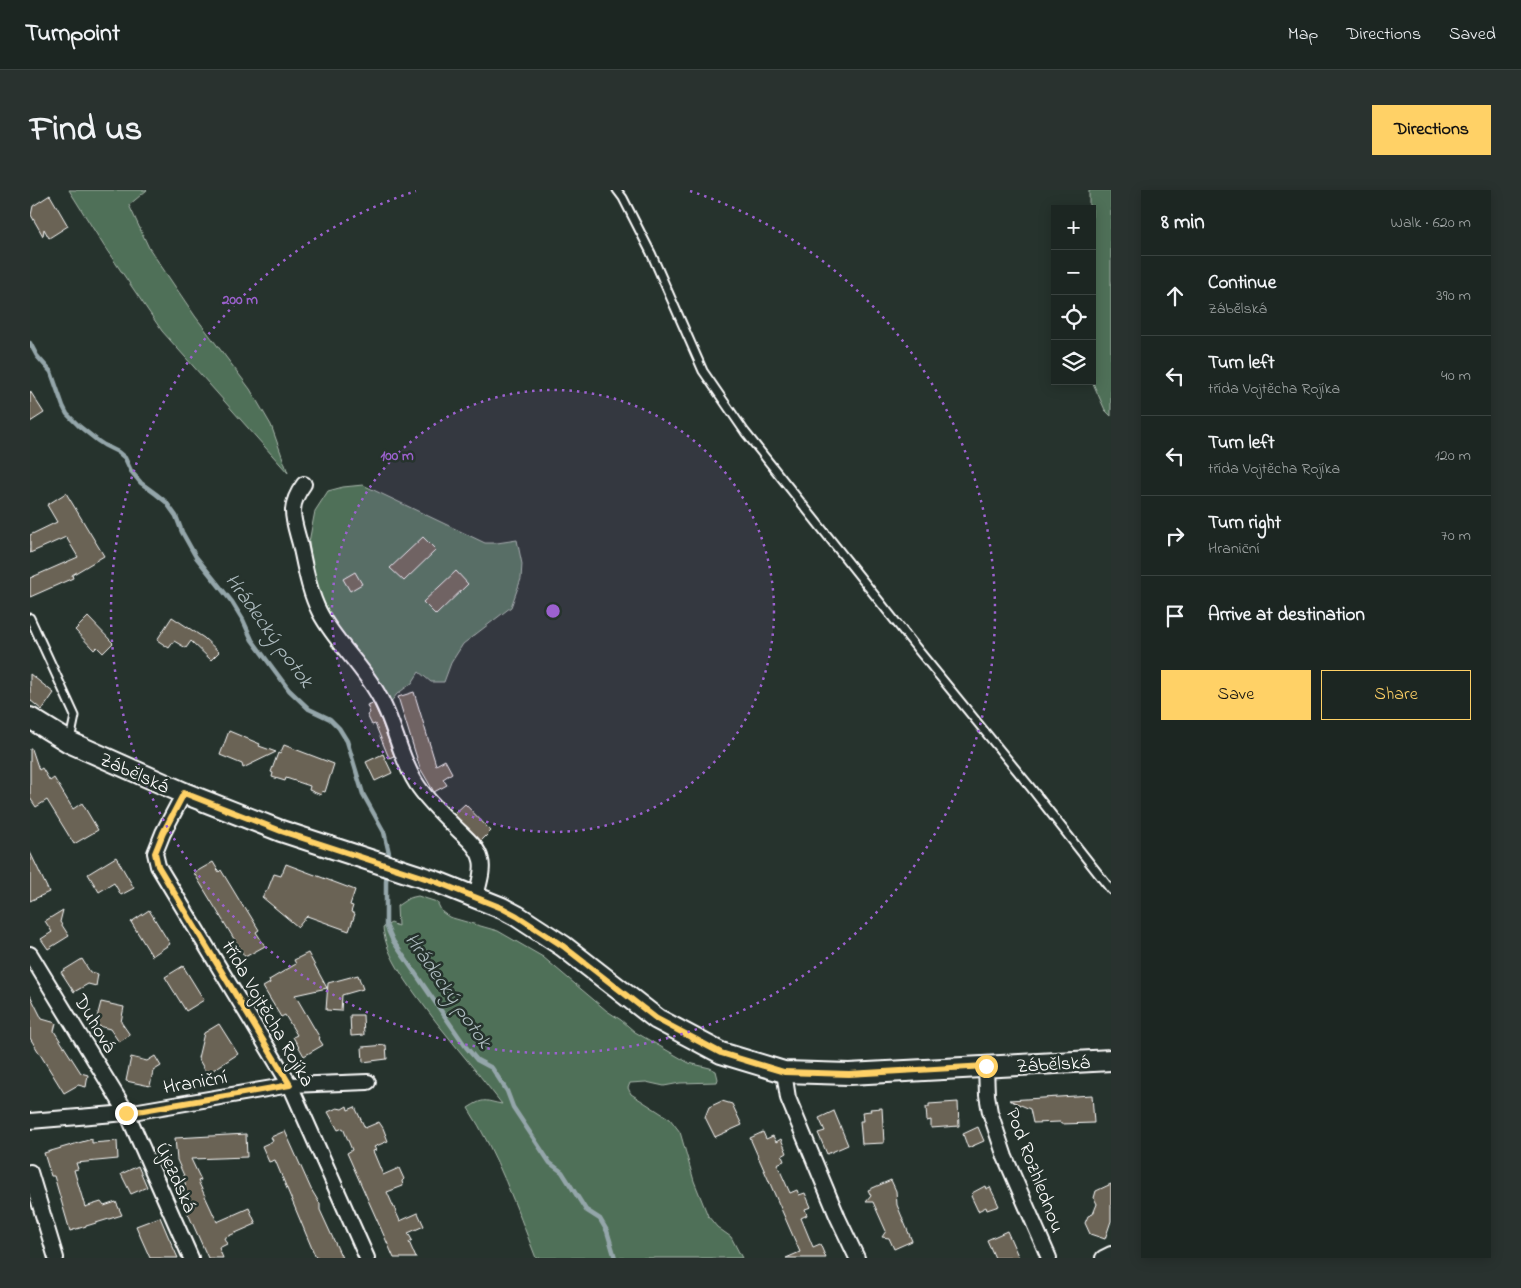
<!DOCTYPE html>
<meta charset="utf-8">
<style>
body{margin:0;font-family:"Indie Flower",sans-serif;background:#29322f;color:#f1f3f6}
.controls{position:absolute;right:15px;top:15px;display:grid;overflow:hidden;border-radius:0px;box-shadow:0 2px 12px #0003}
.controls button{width:45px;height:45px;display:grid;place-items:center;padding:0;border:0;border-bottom:1px solid #3a4340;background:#1c2622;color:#f1f3f6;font:25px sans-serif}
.stop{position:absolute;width:15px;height:15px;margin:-11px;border:4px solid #ffd166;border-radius:50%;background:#fff}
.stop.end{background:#ffd166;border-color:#fff;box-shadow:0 1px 5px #0008}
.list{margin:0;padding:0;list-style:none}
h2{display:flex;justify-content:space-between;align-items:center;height:65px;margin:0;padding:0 20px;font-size:21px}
h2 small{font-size:16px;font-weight:400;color:#a0a5a5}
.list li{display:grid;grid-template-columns:32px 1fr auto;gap:15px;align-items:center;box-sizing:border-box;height:80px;padding:0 20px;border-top:1px solid #3a4340}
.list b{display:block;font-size:19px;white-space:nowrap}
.list p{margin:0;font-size:16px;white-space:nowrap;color:#a0a5a5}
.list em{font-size:16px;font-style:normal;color:#a0a5a5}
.actions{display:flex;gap:10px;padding:15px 20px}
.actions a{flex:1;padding:11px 0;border:1px solid #ffd166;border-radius:0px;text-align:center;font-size:18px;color:#ffd166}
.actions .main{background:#ffd166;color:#111}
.icon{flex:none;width:28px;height:28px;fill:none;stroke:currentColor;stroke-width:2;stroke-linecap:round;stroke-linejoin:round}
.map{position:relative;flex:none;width:1081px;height:1068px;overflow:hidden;border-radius:0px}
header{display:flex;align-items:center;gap:30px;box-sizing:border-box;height:70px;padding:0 25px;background:#1c2622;border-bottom:1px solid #3a4340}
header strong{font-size:24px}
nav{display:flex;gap:28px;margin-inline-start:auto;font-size:18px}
.intro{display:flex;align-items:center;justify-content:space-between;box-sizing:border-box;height:120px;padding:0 30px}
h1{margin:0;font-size:35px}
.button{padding:12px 22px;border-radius:0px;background:#ffd166;color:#111;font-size:18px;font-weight:700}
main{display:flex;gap:30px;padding:0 30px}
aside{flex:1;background:#1c2622;border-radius:0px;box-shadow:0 2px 12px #0003}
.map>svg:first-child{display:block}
</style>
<header>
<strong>Turnpoint</strong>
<nav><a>Map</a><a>Directions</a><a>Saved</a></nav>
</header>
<div class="intro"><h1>Find us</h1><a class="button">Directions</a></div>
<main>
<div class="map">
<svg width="1081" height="1068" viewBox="0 0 1081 1068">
<rect width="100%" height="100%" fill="#26332d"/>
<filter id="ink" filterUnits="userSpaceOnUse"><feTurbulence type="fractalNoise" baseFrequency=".02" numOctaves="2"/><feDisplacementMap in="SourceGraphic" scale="10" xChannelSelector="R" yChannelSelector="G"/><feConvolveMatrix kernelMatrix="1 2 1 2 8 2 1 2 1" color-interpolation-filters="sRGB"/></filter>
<g filter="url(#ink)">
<g fill="#506f58" stroke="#a8b7ac">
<polygon points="39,0 117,0 99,15 119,58 165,126 220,199 241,235 258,283 132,141 74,56"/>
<polygon points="1059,0 1081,0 1081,226 1075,220 1062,191 1062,19 1059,19"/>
<polygon points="333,295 455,353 467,353 487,350 492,374 491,389 481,417 433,454 421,473 414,492 401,492 389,482 382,493 367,504 360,513 299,426 284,395 279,352 285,321 298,301 313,297"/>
<path d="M388 706 407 712 412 722 419 727 468 741 513 767 577 821 591 830 605 842 659 873 680 878 686 881 688 889 687 892 650 893 634 896 616 892 600 893 598 898 601 904 640 929 650 942 664 991 678 1026 687 1037 701 1047 712 1068H506C486 1017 468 965 438 918 455 907 455 911 472 914 444 877 413 843 386 805 371 784 356 763 353 738L361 733 368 736 367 716 379 708Z"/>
</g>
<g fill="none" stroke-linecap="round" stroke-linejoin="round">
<g stroke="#94a6aa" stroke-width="4.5">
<polyline points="0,153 7,166 21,182 33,216 37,224 49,236 68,251 74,255 88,262 95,268 101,281 111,293 126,304 136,312 146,326 152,342 166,367 202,412 213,430 222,450 259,500 279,519 300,529 309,538 317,551 333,604 354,642 359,663 359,670"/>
<polyline points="357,680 356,692 356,735 363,751 436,857 447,870 462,878 477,901 483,917 520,973 532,982 556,1020 570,1029 577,1041 585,1068"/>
</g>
</g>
<g fill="#6b6354" stroke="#fff">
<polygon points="20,5 38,36 19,48 14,39 13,46 1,25 3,16"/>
<polygon points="0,201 14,223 0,232"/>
<polygon points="36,303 74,366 42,385 43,388 0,407 0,388 48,367 36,347 0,363 0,345 27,332 17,315"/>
<polygon points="393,347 406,360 374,391 360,378"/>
<polygon points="426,381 438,394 406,425 393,412"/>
<polygon points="325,382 332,394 320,401 313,389"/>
<polygon points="58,427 83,453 73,463 67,457 64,460 45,440"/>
<polygon points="142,427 174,448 189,462 181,470 161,451 156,458 144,451 139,458 127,450"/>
<polygon points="0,484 24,503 12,520 0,510"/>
<polygon points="384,502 406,575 415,570 422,583 413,589 417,595 404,602 390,578 368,507"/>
<polygon points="343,513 351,530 364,566 359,568 345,534 342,535 337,525 340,523 337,515"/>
<polygon points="199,541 230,554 229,556 246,562 213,578 212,574 190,565"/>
<polygon points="254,555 304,574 295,602 292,601 291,605 279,600 280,596 256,588 255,591 242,587 243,583 241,582 248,563 250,564"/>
<polygon points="0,559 2,559 9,580 12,578 20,591 24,588 43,619 52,613 68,640 44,654 17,610 6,617 0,608"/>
<polygon points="353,564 362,583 345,591 336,572"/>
<polygon points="435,614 461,641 451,651 424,624"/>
<polygon points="0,662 19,702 0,711"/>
<polygon points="86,667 104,698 91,705 84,693 69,702 58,684"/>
<polygon points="183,672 189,682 191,680 214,718 215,717 229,740 226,742 235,756 215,767 164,683"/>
<polygon points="256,674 325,700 320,715 323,716 321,722 325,724 319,741 277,726 268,737 232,707 238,699 244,684 251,686"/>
<polygon points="33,720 30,732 39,746 18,759 11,749 22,742 15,731"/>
<polygon points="119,720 140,754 122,766 101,732"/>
<polygon points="278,763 297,798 265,805 290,848 289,849 293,855 274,866 263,847 267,845 255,825 251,827 233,797 240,793 239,790 266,774 264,770"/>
<polygon points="52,769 60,782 68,784 66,796 58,794 44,802 31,782"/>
<polygon points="153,776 174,810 156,821 135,787"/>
<polygon points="328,785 333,799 312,805 311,821 296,820 298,793"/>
<polygon points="0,805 12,829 26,833 24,841 51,883 58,885 56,897 48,895 34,903 0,848"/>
<polygon points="71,812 94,817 91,832 100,845 89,852 80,839 65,835"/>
<polygon points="320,825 333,825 334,845 321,846"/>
<polygon points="189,834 208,864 177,884 168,868 174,843"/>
<polygon points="356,855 357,869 333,872 332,857"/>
<polygon points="125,866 131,876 123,881 120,896 96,891 101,867 117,871"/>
<polygon points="1062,905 1064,933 1031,934 1030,932 1003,933 1000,919 979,910"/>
<polygon points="692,911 702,914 712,935 685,947 675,927 679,917"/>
<polygon points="928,912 929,936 901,938 901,930 897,931 896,917 899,917 899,914"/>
<polygon points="317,916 318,920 325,917 335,938 349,932 353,938 358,951 344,957 346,960 343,961 353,985 369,978 374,989 372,991 373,996 357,1002 370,1031 388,1023 394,1036 378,1043 382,1050 379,1052 386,1068 364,1068 317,963 322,960 313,938 308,940 298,922 307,918 312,919"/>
<polygon points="852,918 854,953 832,954 830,931 833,931 832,922 841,921 840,919"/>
<polygon points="804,921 818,955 797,964 788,943 795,941 789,928"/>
<polygon points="948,937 954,951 938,958 933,944"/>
<polygon points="255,941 281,999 290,1014 290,1020 312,1068 286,1068 245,970 239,972 232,956 243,951 241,947"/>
<polygon points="733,942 736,949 743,946 746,952 751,949 757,963 752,966 754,971 747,974 760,1003 767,1000 769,1005 775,1003 781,1017 775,1019 777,1025 771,1028 783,1057 790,1054 796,1068 756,1068 770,1062 720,948"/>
<polygon points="216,944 217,967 161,969 171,990 168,991 187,1032 219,1018 226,1034 194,1048 197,1054 189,1058 193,1068 178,1068 147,999 156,995 154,991 156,990 147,970 145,948"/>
<polygon points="62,949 62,953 87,951 88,969 46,973 48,979 44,980 55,1017 71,1012 74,1016 86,1012 92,1025 40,1041 24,986 21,986 14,963"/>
<polygon points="108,976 117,997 101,1004 91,984"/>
<polygon points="861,990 866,1001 867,1015 882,1051 864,1059 859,1048 852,1047 856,1041 843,1012 836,1012 841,1006 838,1000"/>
<polygon points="1081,994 1081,1031 1075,1049 1060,1044 1055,1033 1058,1026 1063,1024 1067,1014 1064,1008 1066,1001"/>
<polygon points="955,996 956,999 960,997 969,1016 957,1020 956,1017 948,1021 941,1006 943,1005 942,1003"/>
<polygon points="130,1027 138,1046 148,1068 120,1068 111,1048 106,1036"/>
<polygon points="977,1041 989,1068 965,1068 957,1050"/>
</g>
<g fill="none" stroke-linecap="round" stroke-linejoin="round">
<defs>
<g id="service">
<polyline points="587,0 593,8 621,63 673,181 715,242 889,461 1001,598 1081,700"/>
<polyline points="0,428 45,526 40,550"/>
</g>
<g id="minor">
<path d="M274 294C257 317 263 328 270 354 275 377 279 402 290 423 306 453 333 476 349 506 365 533 369 566 386 593 396 609 410 622 423 635 433 645 448 656 451 670 454 681 448 696 446 707"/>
<polyline points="154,603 133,643 125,663 128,676 260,895 337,1068"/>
<polyline points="0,764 97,923 161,1068"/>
<polyline points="956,876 957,905 960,922 975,967 1019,1068"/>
<polyline points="754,882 758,908 808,1028 827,1068"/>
<polyline points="0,931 97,923 260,895 338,892"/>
<polyline points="0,982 26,1068"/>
<polyline points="1073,1068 1081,1064"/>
</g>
<polyline id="secondary" points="0,528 39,552 154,603 251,641 407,692 472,718 487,726 533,756 627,829 691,863 754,882 819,884 1081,870"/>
</defs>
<use href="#service" stroke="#fff" stroke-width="11"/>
<use href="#minor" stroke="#fff" stroke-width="18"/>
<use href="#secondary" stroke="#fff" stroke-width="24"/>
<use href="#service" stroke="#26332d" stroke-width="7"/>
<use href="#minor" stroke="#26332d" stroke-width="14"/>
<use href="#secondary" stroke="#26332d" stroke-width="20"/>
</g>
</g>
<g fill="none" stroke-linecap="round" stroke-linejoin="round" filter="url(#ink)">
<polyline stroke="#ffd166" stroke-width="6" points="96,923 260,895 128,676 125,663 133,643 154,603 251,641 407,692 472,718 487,726 533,756 627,829 691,863 754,882 819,884 956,876"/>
</g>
<circle cx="523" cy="421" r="221" fill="#9c61cf" fill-opacity=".12"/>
<g fill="none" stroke="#9c61cf" stroke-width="2.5" stroke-dasharray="2.5 5">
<circle cx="523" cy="421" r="221"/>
<path d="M660 1A442 442 0 1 1 386 1"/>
</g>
<g text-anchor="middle" stroke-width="5" stroke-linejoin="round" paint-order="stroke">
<g font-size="20" fill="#fff" stroke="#26332d">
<text transform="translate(105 582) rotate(24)" y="7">Zábělská</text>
<text transform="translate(239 823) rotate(60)" y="7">třída Vojtěcha Rojíka</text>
<text transform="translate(66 833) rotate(59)" y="7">Duhová</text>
<text transform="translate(1023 873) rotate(-3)" y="7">Zábělská</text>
<text transform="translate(165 891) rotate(-10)" y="7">Hraniční</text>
<text transform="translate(1006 980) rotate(69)" y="7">Pod Rozhlednou</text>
<text transform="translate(147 987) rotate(66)" y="7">Újezdská</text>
</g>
<g font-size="21" font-style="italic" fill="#aebcc0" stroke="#26332d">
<text transform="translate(240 440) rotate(54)" y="7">Hrádecký potok</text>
<text transform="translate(419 800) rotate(55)" y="7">Hrádecký potok</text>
</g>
</g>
<circle cx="523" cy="421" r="8" fill="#9c61cf" stroke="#26332d" stroke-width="2.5"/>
<g font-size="15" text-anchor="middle" font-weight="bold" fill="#9c61cf" stroke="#26332d" stroke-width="5" stroke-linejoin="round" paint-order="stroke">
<text x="210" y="114">200 m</text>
<text x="367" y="270">100 m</text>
</g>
</svg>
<div class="controls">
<button>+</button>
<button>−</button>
<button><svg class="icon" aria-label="locate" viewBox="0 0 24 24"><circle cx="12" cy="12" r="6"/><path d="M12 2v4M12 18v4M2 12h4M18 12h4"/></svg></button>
<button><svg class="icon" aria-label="layers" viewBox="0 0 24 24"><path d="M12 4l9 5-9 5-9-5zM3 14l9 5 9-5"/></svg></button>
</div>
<div class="stop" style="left:956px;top:876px"></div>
<div class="stop end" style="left:96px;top:923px"></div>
</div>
<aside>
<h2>8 min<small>Walk · 620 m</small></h2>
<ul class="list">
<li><svg class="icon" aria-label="ahead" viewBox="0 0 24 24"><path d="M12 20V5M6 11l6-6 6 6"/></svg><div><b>Continue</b><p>Zábělská</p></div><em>390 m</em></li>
<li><svg class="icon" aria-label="left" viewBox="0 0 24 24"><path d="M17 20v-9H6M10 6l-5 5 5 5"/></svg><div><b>Turn left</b><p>třída Vojtěcha Rojíka</p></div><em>40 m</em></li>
<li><svg class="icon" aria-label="left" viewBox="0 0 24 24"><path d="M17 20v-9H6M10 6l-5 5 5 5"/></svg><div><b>Turn left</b><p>třída Vojtěcha Rojíka</p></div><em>120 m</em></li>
<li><svg class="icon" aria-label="right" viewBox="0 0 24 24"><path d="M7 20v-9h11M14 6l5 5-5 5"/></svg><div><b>Turn right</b><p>Hraniční</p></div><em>70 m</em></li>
<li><svg class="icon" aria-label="arrive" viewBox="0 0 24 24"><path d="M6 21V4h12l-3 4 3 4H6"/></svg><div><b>Arrive at destination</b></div></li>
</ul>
<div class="actions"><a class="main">Save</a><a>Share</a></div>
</aside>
</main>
